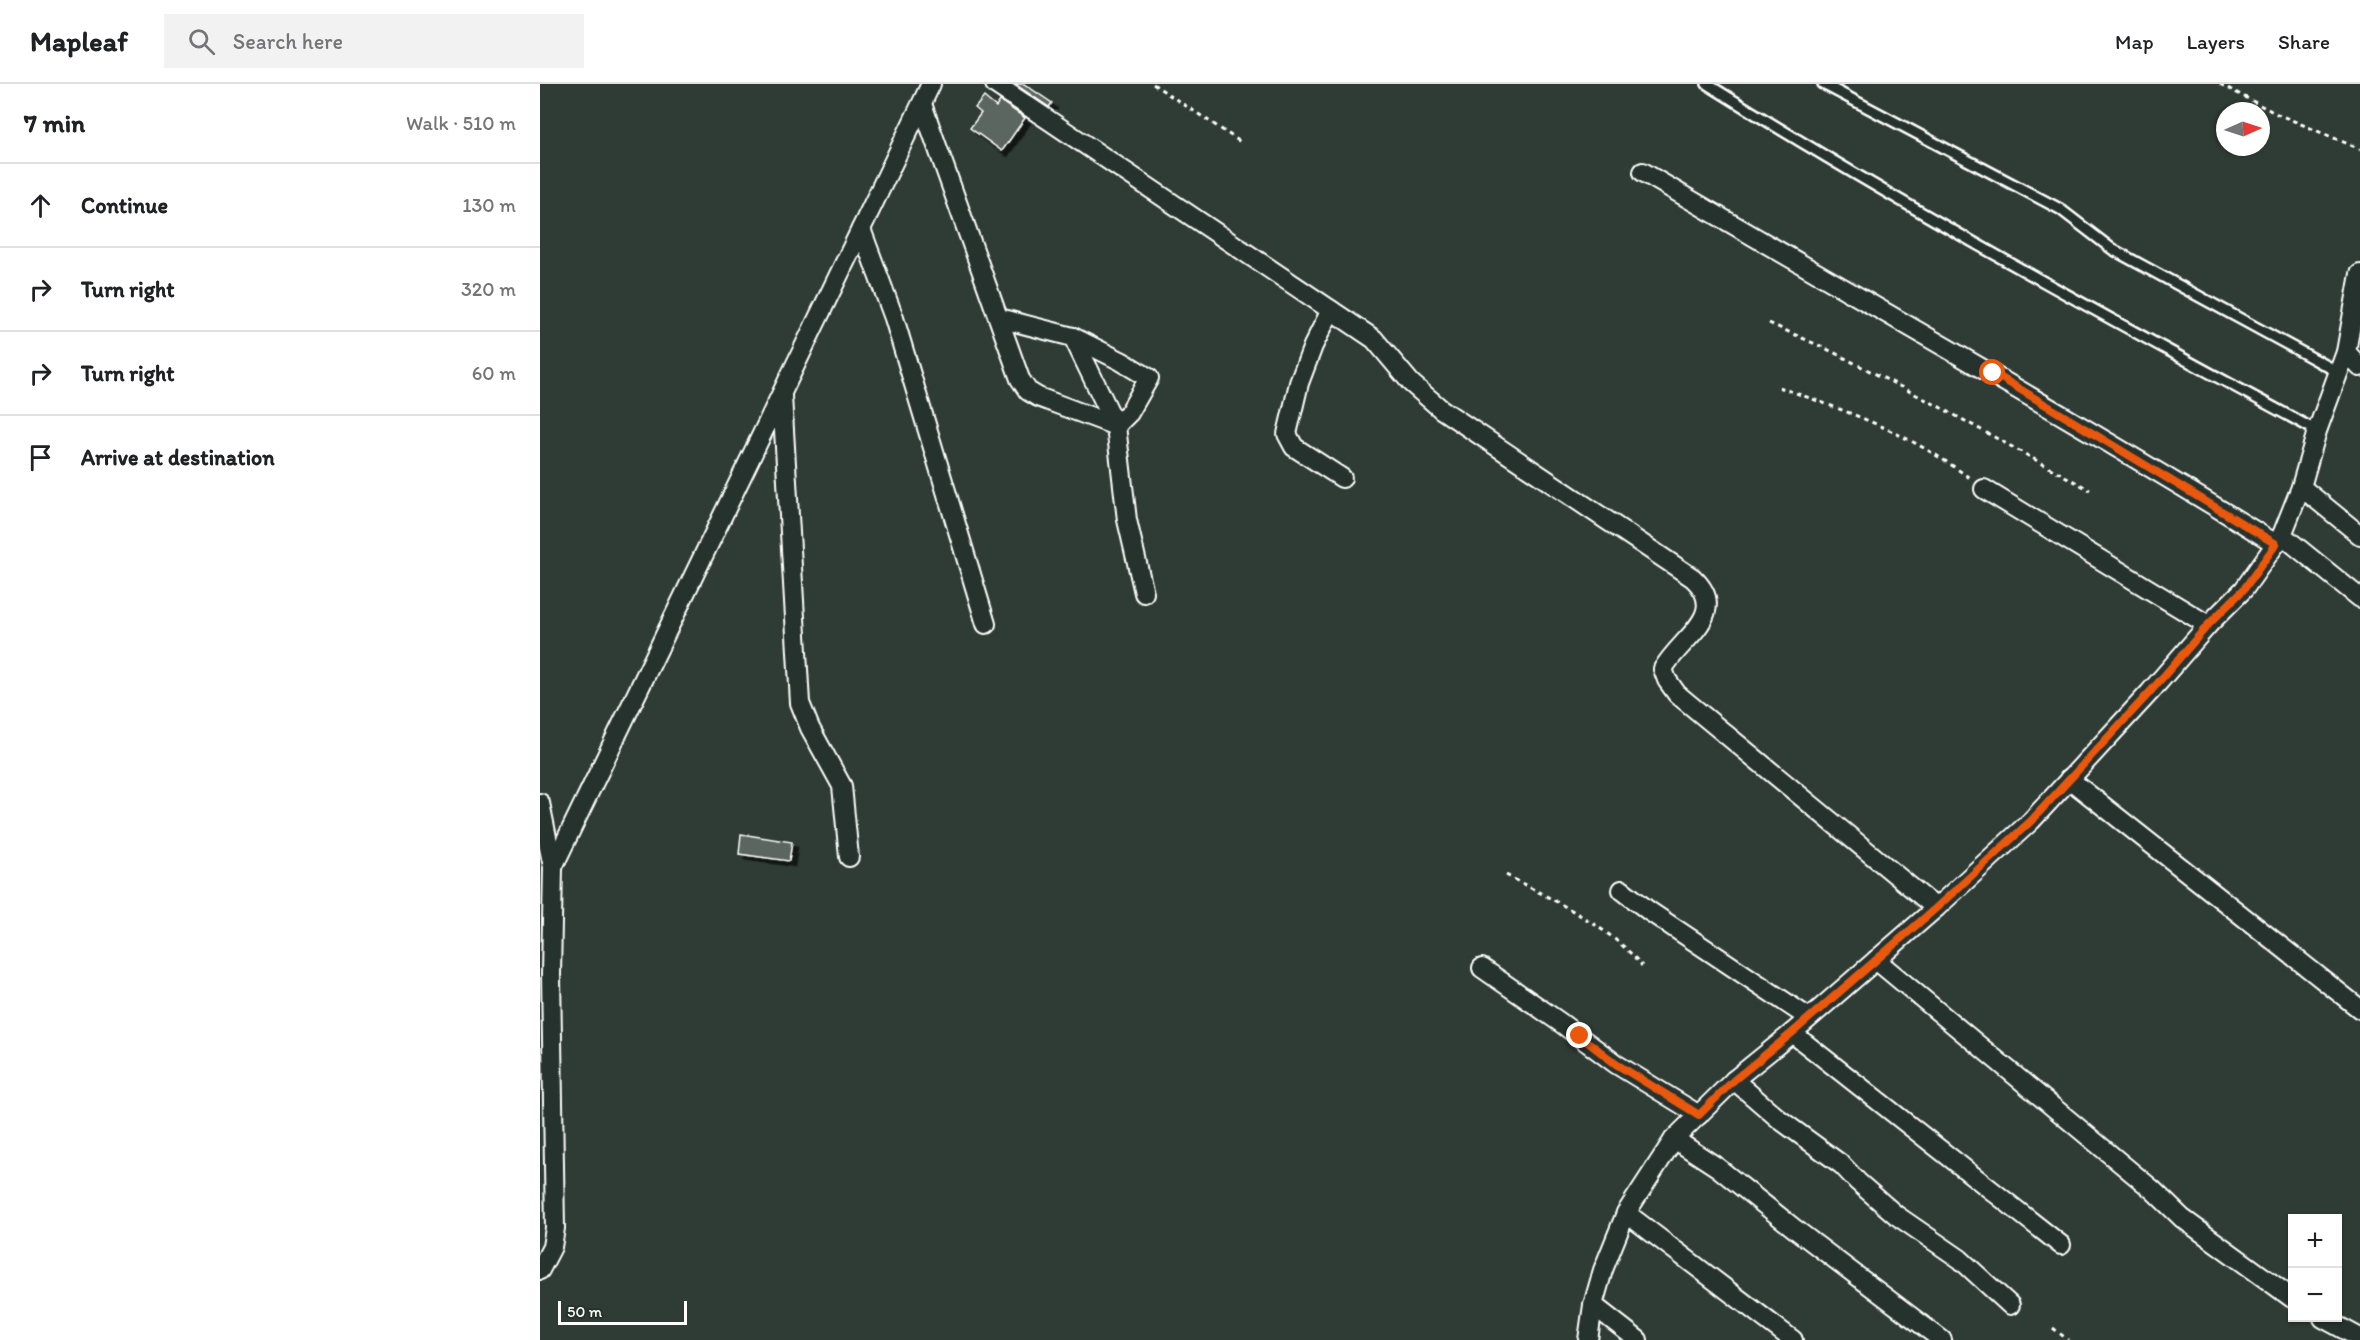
<!DOCTYPE html>
<meta charset="utf-8">
<style>
body{margin:0;font-family:Itim,sans-serif;background:#f2f2f2;color:#202124}
.controls{position:absolute;right:18px;bottom:18px;display:grid;overflow:hidden;border-radius:0px;box-shadow:0 2px 4px #0004}
.controls button{width:54px;height:54px;display:grid;place-items:center;padding:0;border:0;border-bottom:2px solid #e0e0e0;background:#fff;color:#202124;font:30px sans-serif}
.compass{position:absolute;left:1676px;top:18px;width:54px;height:54px;border-radius:50%;background:#fff;box-shadow:0 2px 4px #0004;rotate:87deg}
.scale{position:absolute;left:18px;bottom:15px;width:129px;box-sizing:border-box;padding-left:6px;border:3px solid #fff;border-top:0;font-size:16px;line-height:21px;white-space:nowrap;color:#fff;-webkit-text-stroke:4px #26332d;paint-order:stroke}
.stop{position:absolute;width:18px;height:18px;margin:-14px;border:4px solid #ea580c;border-radius:50%;background:#fff}
.stop.end{background:#ea580c;border-color:#fff;box-shadow:0 2px 6px #0008}
.list{margin:0;padding:0;list-style:none}
h2{display:flex;justify-content:space-between;align-items:center;height:78px;margin:0;padding:0 24px;font-size:26px}
h2 small{font-size:20px;font-weight:400;color:#757577}
.list li{display:grid;grid-template-columns:39px 1fr auto;gap:18px;align-items:center;box-sizing:border-box;height:84px;padding:0 24px;border-top:2px solid #e0e0e0}
.list b{display:block;font-size:22px;white-space:nowrap}
.list em{font-size:20px;font-style:normal;color:#757577}
.icon{flex:none;width:33px;height:33px;fill:none;stroke:currentColor;stroke-width:2;stroke-linecap:round;stroke-linejoin:round}
.map{position:relative;flex:none;width:1820px;height:1256px;overflow:hidden}
header{display:flex;align-items:center;gap:36px;box-sizing:border-box;height:84px;padding:0 30px;background:#fff;border-bottom:2px solid #e0e0e0}
header strong{font-size:28px}
nav{display:flex;gap:33px;margin-inline-start:auto;font-size:21px}
.search{width:420px;height:54px;background:#f2f2f2;display:flex;align-items:center;gap:15px;box-sizing:border-box;padding:0 21px;border-radius:0px;color:#757577;font-size:22px}
main{display:flex}
aside{flex:1;background:#fff}
.map>svg:first-child{display:block}
</style>
<header>
<strong>Mapleaf</strong>
<div class="search"><svg class="icon" aria-label="search" viewBox="0 0 24 24"><circle cx="10" cy="10" r="6"/><path d="M15 15l6 6"/></svg>Search here</div>
<nav><a>Map</a><a>Layers</a><a>Share</a></nav>
</header>
<main>
<aside>
<h2>7 min<small>Walk · 510 m</small></h2>
<ul class="list">
<li><svg class="icon" aria-label="ahead" viewBox="0 0 24 24"><path d="M12 20V5M6 11l6-6 6 6"/></svg><div><b>Continue</b></div><em>130 m</em></li>
<li><svg class="icon" aria-label="right" viewBox="0 0 24 24"><path d="M7 20v-9h11M14 6l5 5-5 5"/></svg><div><b>Turn right</b></div><em>320 m</em></li>
<li><svg class="icon" aria-label="right" viewBox="0 0 24 24"><path d="M7 20v-9h11M14 6l5 5-5 5"/></svg><div><b>Turn right</b></div><em>60 m</em></li>
<li><svg class="icon" aria-label="arrive" viewBox="0 0 24 24"><path d="M6 21V4h12l-3 4 3 4H6"/></svg><div><b>Arrive at destination</b></div></li>
</ul>
</aside>
<div class="map">
<svg width="1820" height="1256" viewBox="0 0 1820 1256">
<defs>
<filter id="shadow"><feDropShadow dx="5.5" dy="5.5" stdDeviation="0" flood-color="#0009"/></filter>
</defs>
<rect width="100%" height="100%" fill="#2f3b35"/>
<filter id="ink" filterUnits="userSpaceOnUse"><feTurbulence type="fractalNoise" baseFrequency=".0167" numOctaves="2"/><feDisplacementMap in="SourceGraphic" scale="12" xChannelSelector="R" yChannelSelector="G"/><feConvolveMatrix kernelMatrix="1 2 1 2 8 2 1 2 1" color-interpolation-filters="sRGB"/></filter>
<g filter="url(#ink)">
<g fill="#5b6661" stroke="#fff" stroke-width="1.5" filter="url(#shadow)">
<polygon points="475,0 484,0 512,19 509,23"/>
<polygon points="444,13 456,23 460,17 485,34 462,67 430,44 441,29 435,24"/>
<polygon points="201,750 252,758 249,777 199,770"/>
</g>
<g fill="none" stroke-linecap="round" stroke-linejoin="round">
<defs>
<g id="service">
<path d="M1167 0C1365 124 1571 236 1777 347"/>
<polyline points="1283,0 1520,125 1572,165 1798,288"/>
</g>
<g id="minor">
<path d="M455 0 834 255 871 299 901 325 1153 494C1191 530 1141 553 1123 585L1127 596 1137 610 1396 824"/>
<polyline points="382,20 480,295 488,307 498,313 576,342 589,329 609,294 581,277 533,253"/>
<path d="M1103 88C1314 212 1528 331 1736 460"/>
<polyline points="321,145 354,234 446,540"/>
<polyline points="791,226 773,262 759,299 747,350 754,363 802,394"/>
<polyline points="459,234 533,253 576,342 587,436 604,509"/>
<polyline points="1806,268 1820,283"/>
<polyline points="242,312 260,619 270,644 302,702 309,773"/>
<polyline points="1761,403 1820,451"/>
<polyline points="1444,405 1668,541"/>
<polyline points="1742,451 1820,514"/>
<polyline points="1529,695 1820,925"/>
<polyline points="0,719 13,783 11,891 15,1144 12,1163 0,1186"/>
<polyline points="13,783 391,0"/>
<polyline points="1082,806 1109,827 1269,934"/>
<polyline points="1336,876 1613,1106 1642,1134 1752,1214"/>
<polyline points="942,884 1021,939 1076,980 1159,1031"/>
<polyline points="1252,949 1521,1161"/>
<polyline points="1194,996 1239,1035 1302,1081 1318,1098 1356,1131 1420,1175 1470,1221"/>
<polyline points="1134,1055 1177,1083 1255,1145 1402,1256"/>
<polyline points="1086,1129 1253,1256"/>
<polyline points="1053,1221 1098,1256"/>
<polyline points="1783,1234 1820,1254"/>
<polyline points="1048,1256 1053,1221 1063,1186 1086,1129 1134,1055 1194,996 1252,949 1396,824 1491,737 1610,608 1668,541 1704,505 1742,451 1761,403 1777,347 1806,268 1820,190"/>
</g>
</defs>
<use href="#service" stroke="#fff" stroke-width="14"/>
<use href="#minor" stroke="#fff" stroke-width="22"/>
<g stroke="#fff" stroke-width="3" stroke-dasharray="4.5 4.5" stroke-linecap="butt">
<polyline points="613,0 702,59"/>
<polyline points="1680,0 1737,30 1820,65"/>
<polyline points="1229,239 1291,267 1398,322 1550,406"/>
<path d="M1239 303C1309 328 1370 349 1431 395"/>
<path d="M966 791C1011 815 1070 842 1102 882"/>
<polyline points="1513,1244 1528,1256"/>
</g>
<use href="#service" stroke="#26332d" stroke-width="9"/>
<use href="#minor" stroke="#26332d" stroke-width="18"/>
</g>
</g>
<g fill="none" stroke-linecap="round" stroke-linejoin="round" filter="url(#ink)">
<polyline stroke="#ea580c" stroke-width="8" points="1040,952 1076,980 1159,1031 1194,996 1252,949 1396,824 1491,737 1610,608 1668,541 1704,505 1736,460 1453,289"/>
</g>
</svg>
<div class="controls">
<button>+</button>
<button>−</button>
</div>
<svg class="compass" viewBox="-18 -18 36 36"><path d="M0-13l5 13h-10z" fill="#e53935"/><path d="M0 13l5-13h-10z" fill="#757577"/></svg>
<div class="scale">50 m</div>
<div class="stop" style="left:1453px;top:289px"></div>
<div class="stop end" style="left:1040px;top:952px"></div>
</div>
</main>
